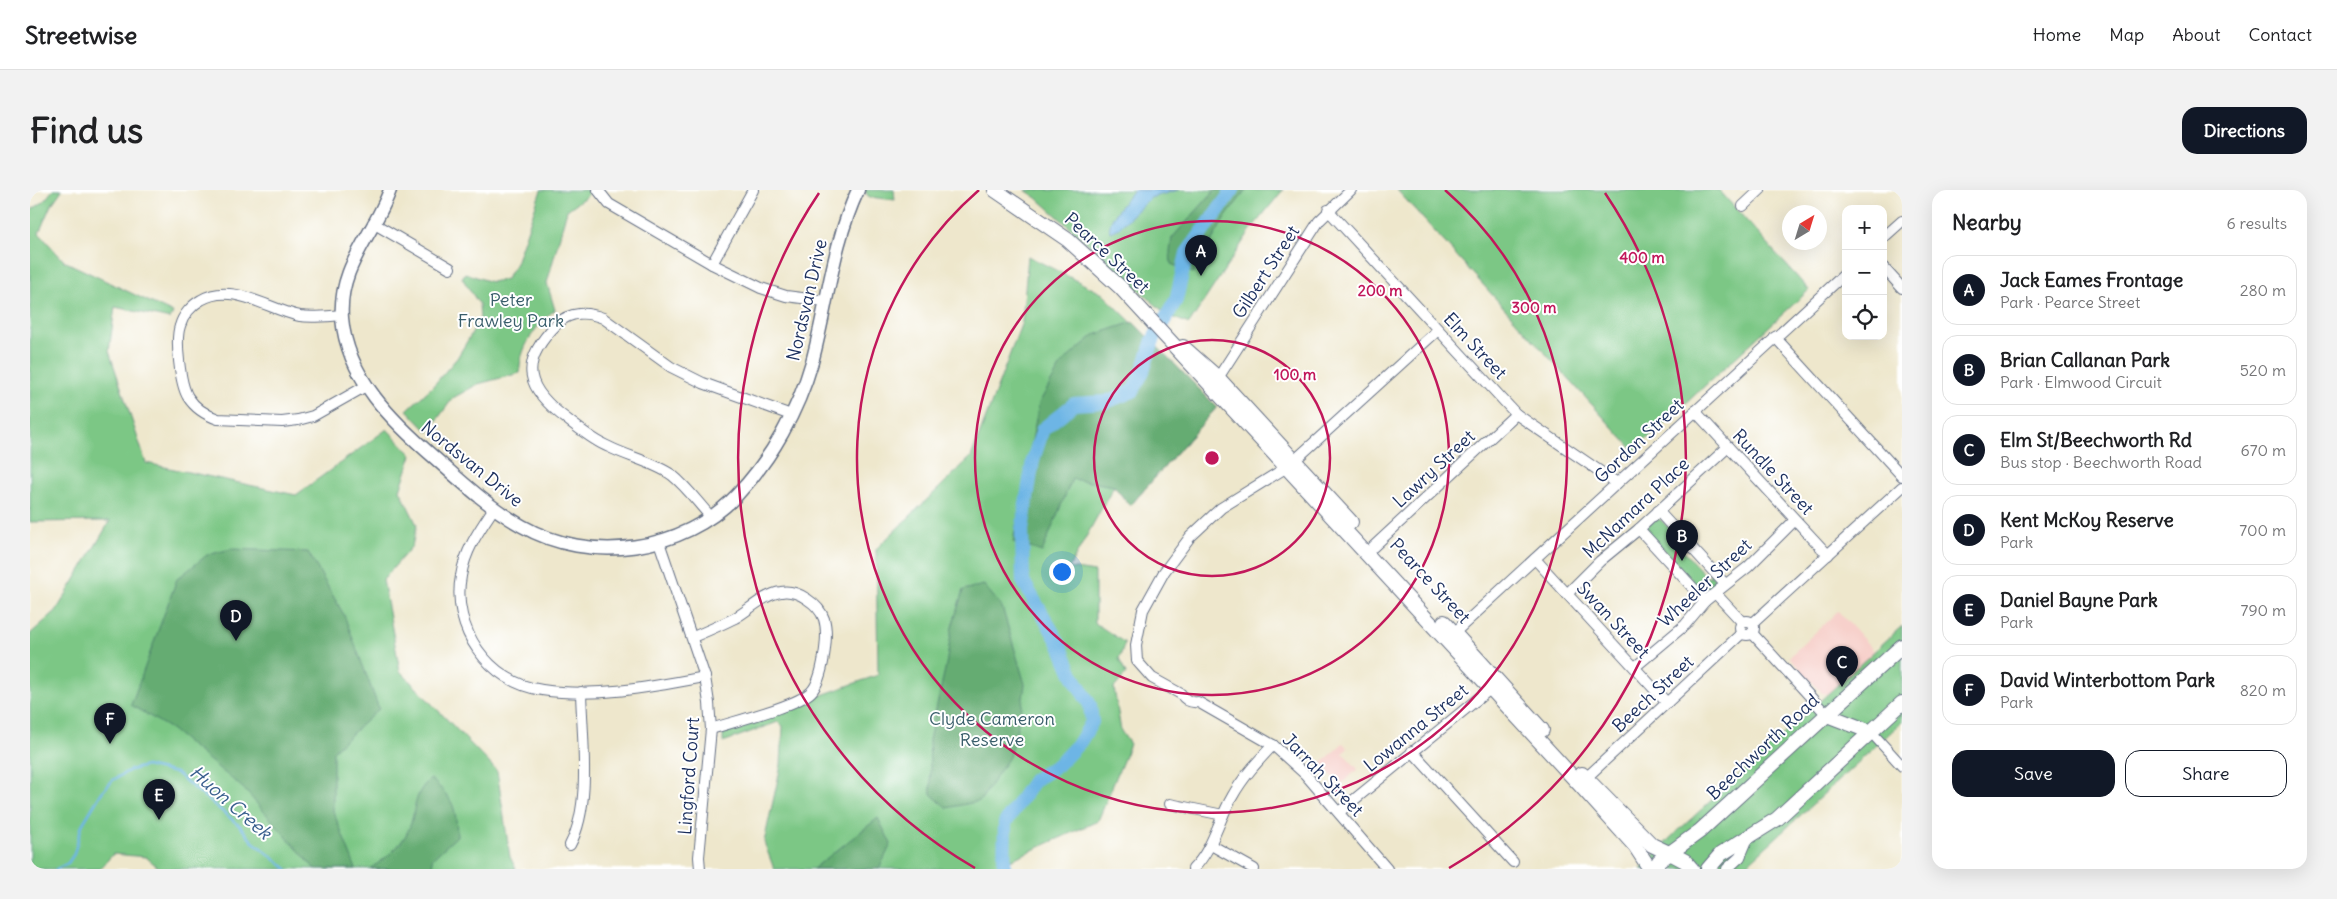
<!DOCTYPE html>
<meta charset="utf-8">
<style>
body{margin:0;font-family:Delius,sans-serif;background:#f2f2f2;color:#202124}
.controls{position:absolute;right:15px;top:15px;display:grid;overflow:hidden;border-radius:10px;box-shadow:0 5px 20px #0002}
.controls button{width:45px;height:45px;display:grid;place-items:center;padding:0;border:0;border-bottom:1px solid #e0e0e0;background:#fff;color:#202124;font:25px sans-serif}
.compass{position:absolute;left:1752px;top:15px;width:45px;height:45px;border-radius:50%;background:#fff;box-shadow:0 5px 20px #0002;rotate:38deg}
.you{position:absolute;left:1031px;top:381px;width:18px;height:18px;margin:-12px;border:4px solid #fff;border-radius:50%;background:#1a73e8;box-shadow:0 0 0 8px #1a73e833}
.badge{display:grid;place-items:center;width:32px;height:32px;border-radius:50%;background:#111827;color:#fff;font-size:16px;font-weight:700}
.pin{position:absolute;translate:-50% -41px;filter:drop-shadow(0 1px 2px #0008)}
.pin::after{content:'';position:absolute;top:26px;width:18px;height:15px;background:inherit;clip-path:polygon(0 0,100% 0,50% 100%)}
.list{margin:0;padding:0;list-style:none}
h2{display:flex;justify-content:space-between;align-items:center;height:65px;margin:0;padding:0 20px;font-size:21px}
h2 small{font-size:16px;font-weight:400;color:#757577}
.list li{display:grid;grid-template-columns:32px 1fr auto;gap:15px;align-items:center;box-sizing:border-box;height:70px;margin:0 10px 10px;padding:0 10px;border:1px solid #e0e0e0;border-radius:15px}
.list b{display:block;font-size:19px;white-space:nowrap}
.list p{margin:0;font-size:16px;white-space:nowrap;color:#757577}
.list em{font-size:16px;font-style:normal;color:#757577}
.actions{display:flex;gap:10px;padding:15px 20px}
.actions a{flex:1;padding:11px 0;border:1px solid #111827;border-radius:15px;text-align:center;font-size:18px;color:#111827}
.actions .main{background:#111827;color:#fff}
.icon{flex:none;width:28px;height:28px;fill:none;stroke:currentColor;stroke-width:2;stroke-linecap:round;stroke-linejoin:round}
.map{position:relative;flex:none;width:1872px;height:679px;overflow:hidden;border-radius:15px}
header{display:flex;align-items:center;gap:30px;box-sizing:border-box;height:70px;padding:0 25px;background:#fff;border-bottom:1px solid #e0e0e0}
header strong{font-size:24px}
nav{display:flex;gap:28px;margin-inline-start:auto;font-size:18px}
.intro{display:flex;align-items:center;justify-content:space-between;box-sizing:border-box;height:120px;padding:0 30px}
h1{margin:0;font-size:35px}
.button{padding:12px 22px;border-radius:15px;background:#111827;color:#fff;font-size:18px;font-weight:700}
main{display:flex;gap:30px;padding:0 30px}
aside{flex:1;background:#fff;border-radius:15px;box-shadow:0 5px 20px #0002}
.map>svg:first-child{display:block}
</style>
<header>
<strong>Streetwise</strong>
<nav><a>Home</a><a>Map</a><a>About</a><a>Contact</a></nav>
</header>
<div class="intro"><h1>Find us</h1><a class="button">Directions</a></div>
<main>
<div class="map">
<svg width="1872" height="679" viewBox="0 0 1872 679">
<rect width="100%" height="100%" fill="#fff"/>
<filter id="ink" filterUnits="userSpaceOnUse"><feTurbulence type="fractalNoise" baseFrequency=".02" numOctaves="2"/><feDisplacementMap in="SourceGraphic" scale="10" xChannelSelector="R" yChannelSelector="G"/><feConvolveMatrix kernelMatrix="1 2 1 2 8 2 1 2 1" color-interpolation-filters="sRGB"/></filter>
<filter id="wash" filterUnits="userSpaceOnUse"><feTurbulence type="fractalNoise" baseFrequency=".0096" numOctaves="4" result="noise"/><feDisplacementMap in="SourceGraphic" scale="20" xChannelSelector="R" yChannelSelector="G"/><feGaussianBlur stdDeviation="1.12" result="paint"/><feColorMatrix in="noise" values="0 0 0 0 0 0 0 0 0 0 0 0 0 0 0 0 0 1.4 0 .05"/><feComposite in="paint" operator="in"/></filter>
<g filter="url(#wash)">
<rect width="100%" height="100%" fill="#eee7cc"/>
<g fill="#f7d0cb">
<polygon points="1808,421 1844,461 1797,504 1792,503 1759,467"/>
<polygon points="1313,553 1318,558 1313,563 1328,579 1310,595 1291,574"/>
</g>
<g fill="#7cc785" stroke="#4c7b72">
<polygon points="23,0 32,0 20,17 9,43 34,71 143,123 140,129 85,117 79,161 116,273 266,305 357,239 382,265 370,300 387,335 382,356 353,390 370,481 467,581 480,667 486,679 130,679 116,667 83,664 70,679 0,679 0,444 26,421 80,331 0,332 0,21 13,12"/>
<path d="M511 0H557L558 5 537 20 517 93 525 120C507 133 488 160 490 183L448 194 423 208 398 242 377 220 402 197 427 168 450 130 449 114 432 88 435 83 461 92 476 89 486 73Z"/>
<polygon points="834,0 864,0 865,10 839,7"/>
<polygon points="995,0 1253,0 1222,38 1159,134 1137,125 1007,8"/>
<polygon points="1367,0 1689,0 1779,100 1604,261"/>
<polygon points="998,66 1073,104 1187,217 1100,316 1084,296 1039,378 1065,382 1065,433 1095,453 1089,469 1096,484 1084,498 1091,541 1100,554 1068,631 978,671 978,679 744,679 734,652 751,575 753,536 748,532 693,552 693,540 848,485 846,359 941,267 992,132"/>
<path d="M1626 329 1631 330 1652 351V360L1676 386 1680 387V382L1688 392C1687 397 1681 403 1675 404L1617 343V336Z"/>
<polygon points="1872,436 1872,532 1712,679 1611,679 1638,650"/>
</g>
<g fill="#65ac72" stroke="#406e68">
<polygon points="1185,0 1216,0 1195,28 1163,83 1141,74 1140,61 1142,48"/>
<polygon points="1103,132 1187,217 1100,316 1084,296 1042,289 1012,362 983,352 1009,213 1033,172 1064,145"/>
<polygon points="201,359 278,362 314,425 349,519 303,561 303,621 326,679 285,679 213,598 141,539 101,515 147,389 177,365"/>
<polygon points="954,395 972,417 995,494 991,523 979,567 950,611 917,618 901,604 899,550 916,475 922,437 933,400"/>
<path d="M401 589C424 610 426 616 427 646L402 669 403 679H340C354 669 370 658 378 641 387 621 382 603 401 589Z"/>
<polygon points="848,628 861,654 849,679 783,679"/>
</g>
<path fill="#6db5e5" stroke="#4472a2" d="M1104 0H1148L1120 8 1089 38 1080 42C1077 28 1096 11 1104 0Z"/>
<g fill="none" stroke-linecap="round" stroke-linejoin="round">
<polyline stroke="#6db5e5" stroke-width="2.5" points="26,679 38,673 44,664 52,635 72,602 83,590 100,580 116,576 146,583 210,636 222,651 257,679"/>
<polyline stroke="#6db5e5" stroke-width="14" points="974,679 975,633 1004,590 1029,574 1050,552 1062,532 1060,515 1042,484 1029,453 993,391 992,340 1003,270 1013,239 1044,214 1076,212 1103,201 1113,181 1123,150 1146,110 1157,63 1203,0"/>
</g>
</g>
<g filter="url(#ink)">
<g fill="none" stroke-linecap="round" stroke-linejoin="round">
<defs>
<g id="minor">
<polyline points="568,0 579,14 682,74 731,98 756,106 795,111"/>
<polyline points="1713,16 1730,0"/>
<polyline points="1298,20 1486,224 1587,293"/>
<polyline points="343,33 420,78"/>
<polyline points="1853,48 1872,31"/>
<polyline points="682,74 723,0"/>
<polyline points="1853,77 1872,98"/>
<path d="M312 125C298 126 283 128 270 126 239 120 202 91 171 110 162 115 153 125 150 136 145 150 150 194 158 207 165 218 176 225 188 229L252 232 268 230 283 226 336 196"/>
<polyline points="1745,147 1872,286"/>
<polyline points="1188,188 1289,31 1321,0"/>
<polyline points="1665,221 1798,365"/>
<polyline points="1265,270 1408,140"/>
<path d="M1257 277 1191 318 1160 347 1134 382 1113 420 1106 455 1107 471 1122 488 1151 504C1155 510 1161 513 1168 512L1243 555 1275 584 1357 679"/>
<path d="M464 318C450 339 435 360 431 386 421 438 459 493 512 500 567 508 622 497 675 487"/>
<polyline points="1628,321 1695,394"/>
<path d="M681 327C668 313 657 297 642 285 623 272 599 267 579 257 564 251 551 240 538 230 496 199 487 174 527 134 540 121 558 122 573 128L641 177 673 193 761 225"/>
<polyline points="1609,339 1675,411"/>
<polyline points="629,352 675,487 679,513 681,539 669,667 670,679"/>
<polyline points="1343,357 1486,224"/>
<polyline points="1505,369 1637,513"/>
<polyline points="1537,404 1570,371 1609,339 1698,257"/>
<polyline points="1686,404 1713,433"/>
<circle cx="1717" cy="438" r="7"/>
<polyline points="1722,434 1872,297"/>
<polyline points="1424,443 1816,83"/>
<polyline points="1722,443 1797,525"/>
<path d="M663 447C677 441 691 435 705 428 719 420 735 404 751 402 767 399 789 414 794 429 799 445 793 490 781 502 767 516 702 532 681 539"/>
<polyline points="1605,477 1655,435 1675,411 1718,377 1765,330"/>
<polyline points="1841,542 1872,576"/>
<polyline points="1382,561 1483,672"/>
<polyline points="1556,588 1712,443"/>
<polyline points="1140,614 1193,625"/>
<polyline points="1309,622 1460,499"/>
<path d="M540 655C562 614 552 548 551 502"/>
<polyline points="1181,655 1224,679"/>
<path d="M1163 679C1183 659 1188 631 1202 607 1213 587 1228 571 1243 555"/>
<polyline points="1697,679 1710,667 1718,648"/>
</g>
<path id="tertiary" d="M360 0C344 45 308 76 312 128 317 188 363 232 406 269 433 293 460 318 492 336 560 375 653 362 707 305 742 268 768 221 782 172 798 113 802 56 828 0"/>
<g id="secondary">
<polyline points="965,0 1038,50 1090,97 1550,595 1605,656 1620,679"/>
<polyline points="1153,157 1188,188 1321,332"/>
<polyline points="1414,432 1512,540"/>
<polyline points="1797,525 1841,542"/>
<polyline points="1552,584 1622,655 1639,663"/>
<polyline points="1640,663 1670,641 1872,456"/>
<polyline points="1625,679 1629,671 1640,663 1655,671 1662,679"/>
<polyline points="1678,679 1691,664 1747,629 1872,513"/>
</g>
</defs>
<use href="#minor" stroke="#656f84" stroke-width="12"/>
<use href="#tertiary" stroke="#656f84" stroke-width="15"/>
<use href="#secondary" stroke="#656f84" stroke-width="16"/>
<use href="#minor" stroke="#fff" stroke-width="10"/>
<use href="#tertiary" stroke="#fff" stroke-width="12"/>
<use href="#secondary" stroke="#fff" stroke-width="14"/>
</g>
</g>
<g fill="none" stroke="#c2185b" stroke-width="2.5">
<circle cx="1182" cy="268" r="118"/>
<circle cx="1182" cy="268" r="237"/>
<path d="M1415 0A355 355 0 1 1 949 0"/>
<path d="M945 678A474 474 0 0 1 789 3M1575 3A474 474 0 0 1 1419 678"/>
</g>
<g text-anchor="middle" stroke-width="4" stroke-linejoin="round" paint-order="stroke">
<g font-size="18" fill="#1b2f5e" stroke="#fff">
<text transform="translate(1077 63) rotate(43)" y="6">Pearce Street</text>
<text transform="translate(1236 82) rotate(-57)" y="6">Gilbert Street</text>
<text transform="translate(777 110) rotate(-77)" y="6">Nordsvan Drive</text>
<text transform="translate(1445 156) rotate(47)" y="6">Elm Street</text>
<text transform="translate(1609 251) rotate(-43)" y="6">Gordon Street</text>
<text transform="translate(442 274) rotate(39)" y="6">Nordsvan Drive</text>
<text transform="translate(1404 279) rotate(-43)" y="6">Lawry Street</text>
<text transform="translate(1743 282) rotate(47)" y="6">Rundle Street</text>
<text transform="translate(1606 318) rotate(-43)" y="6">McNamara Place</text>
<text transform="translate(1400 391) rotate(47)" y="6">Pearce Street</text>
<text transform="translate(1675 393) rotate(-43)" y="6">Wheeler Street</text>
<text transform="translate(1583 430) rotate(47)" y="6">Swan Street</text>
<text transform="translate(1623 504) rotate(-43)" y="6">Beech Street</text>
<text transform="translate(1386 538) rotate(-39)" y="6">Lowanna Street</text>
<text transform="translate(1733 557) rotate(-43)" y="6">Beechworth Road</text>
<text transform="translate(1293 585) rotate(46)" y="6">Jarrah Street</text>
<text transform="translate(659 586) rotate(-86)" y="6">Lingford Court</text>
</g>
<g font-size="18" fill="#385d6a" stroke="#fff">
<text x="481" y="116">Peter<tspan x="481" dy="21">Frawley Park</tspan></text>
<text x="962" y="535">Clyde Cameron<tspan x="962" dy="21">Reserve</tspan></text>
</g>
<g font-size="19" font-style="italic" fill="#385e8d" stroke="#fff">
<text transform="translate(201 612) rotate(41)" y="7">Huon Creek</text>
</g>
</g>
<circle cx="1182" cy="268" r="8" fill="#c2185b" stroke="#fff" stroke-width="2.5"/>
<g font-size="15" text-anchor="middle" font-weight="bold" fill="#c2185b" stroke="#fff" stroke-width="4" stroke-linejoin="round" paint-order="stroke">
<text x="1612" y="73">400 m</text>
<text x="1350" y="106">200 m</text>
<text x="1504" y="123">300 m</text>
<text x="1265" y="190">100 m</text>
</g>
</svg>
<div class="controls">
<button>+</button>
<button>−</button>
<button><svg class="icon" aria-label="locate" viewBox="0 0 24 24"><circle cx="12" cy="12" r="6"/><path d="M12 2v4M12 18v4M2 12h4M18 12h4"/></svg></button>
</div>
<svg class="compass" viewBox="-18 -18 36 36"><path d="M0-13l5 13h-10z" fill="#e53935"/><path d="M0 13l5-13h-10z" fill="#757577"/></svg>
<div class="you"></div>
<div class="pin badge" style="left:1171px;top:86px">A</div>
<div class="pin badge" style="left:1652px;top:371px">B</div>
<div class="pin badge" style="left:1812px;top:497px">C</div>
<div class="pin badge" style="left:206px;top:451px">D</div>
<div class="pin badge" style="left:129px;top:630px">E</div>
<div class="pin badge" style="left:80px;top:554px">F</div>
</div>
<aside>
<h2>Nearby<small>6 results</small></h2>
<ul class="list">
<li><span class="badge">A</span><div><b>Jack Eames Frontage</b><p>Park · Pearce Street</p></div><em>280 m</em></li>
<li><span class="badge">B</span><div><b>Brian Callanan Park</b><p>Park · Elmwood Circuit</p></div><em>520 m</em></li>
<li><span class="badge">C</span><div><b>Elm St/Beechworth Rd</b><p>Bus stop · Beechworth Road</p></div><em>670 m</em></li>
<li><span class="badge">D</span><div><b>Kent McKoy Reserve</b><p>Park</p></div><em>700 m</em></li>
<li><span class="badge">E</span><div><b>Daniel Bayne Park</b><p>Park</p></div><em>790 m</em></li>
<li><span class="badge">F</span><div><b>David Winterbottom Park</b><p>Park</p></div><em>820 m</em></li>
</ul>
<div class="actions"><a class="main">Save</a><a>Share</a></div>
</aside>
</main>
